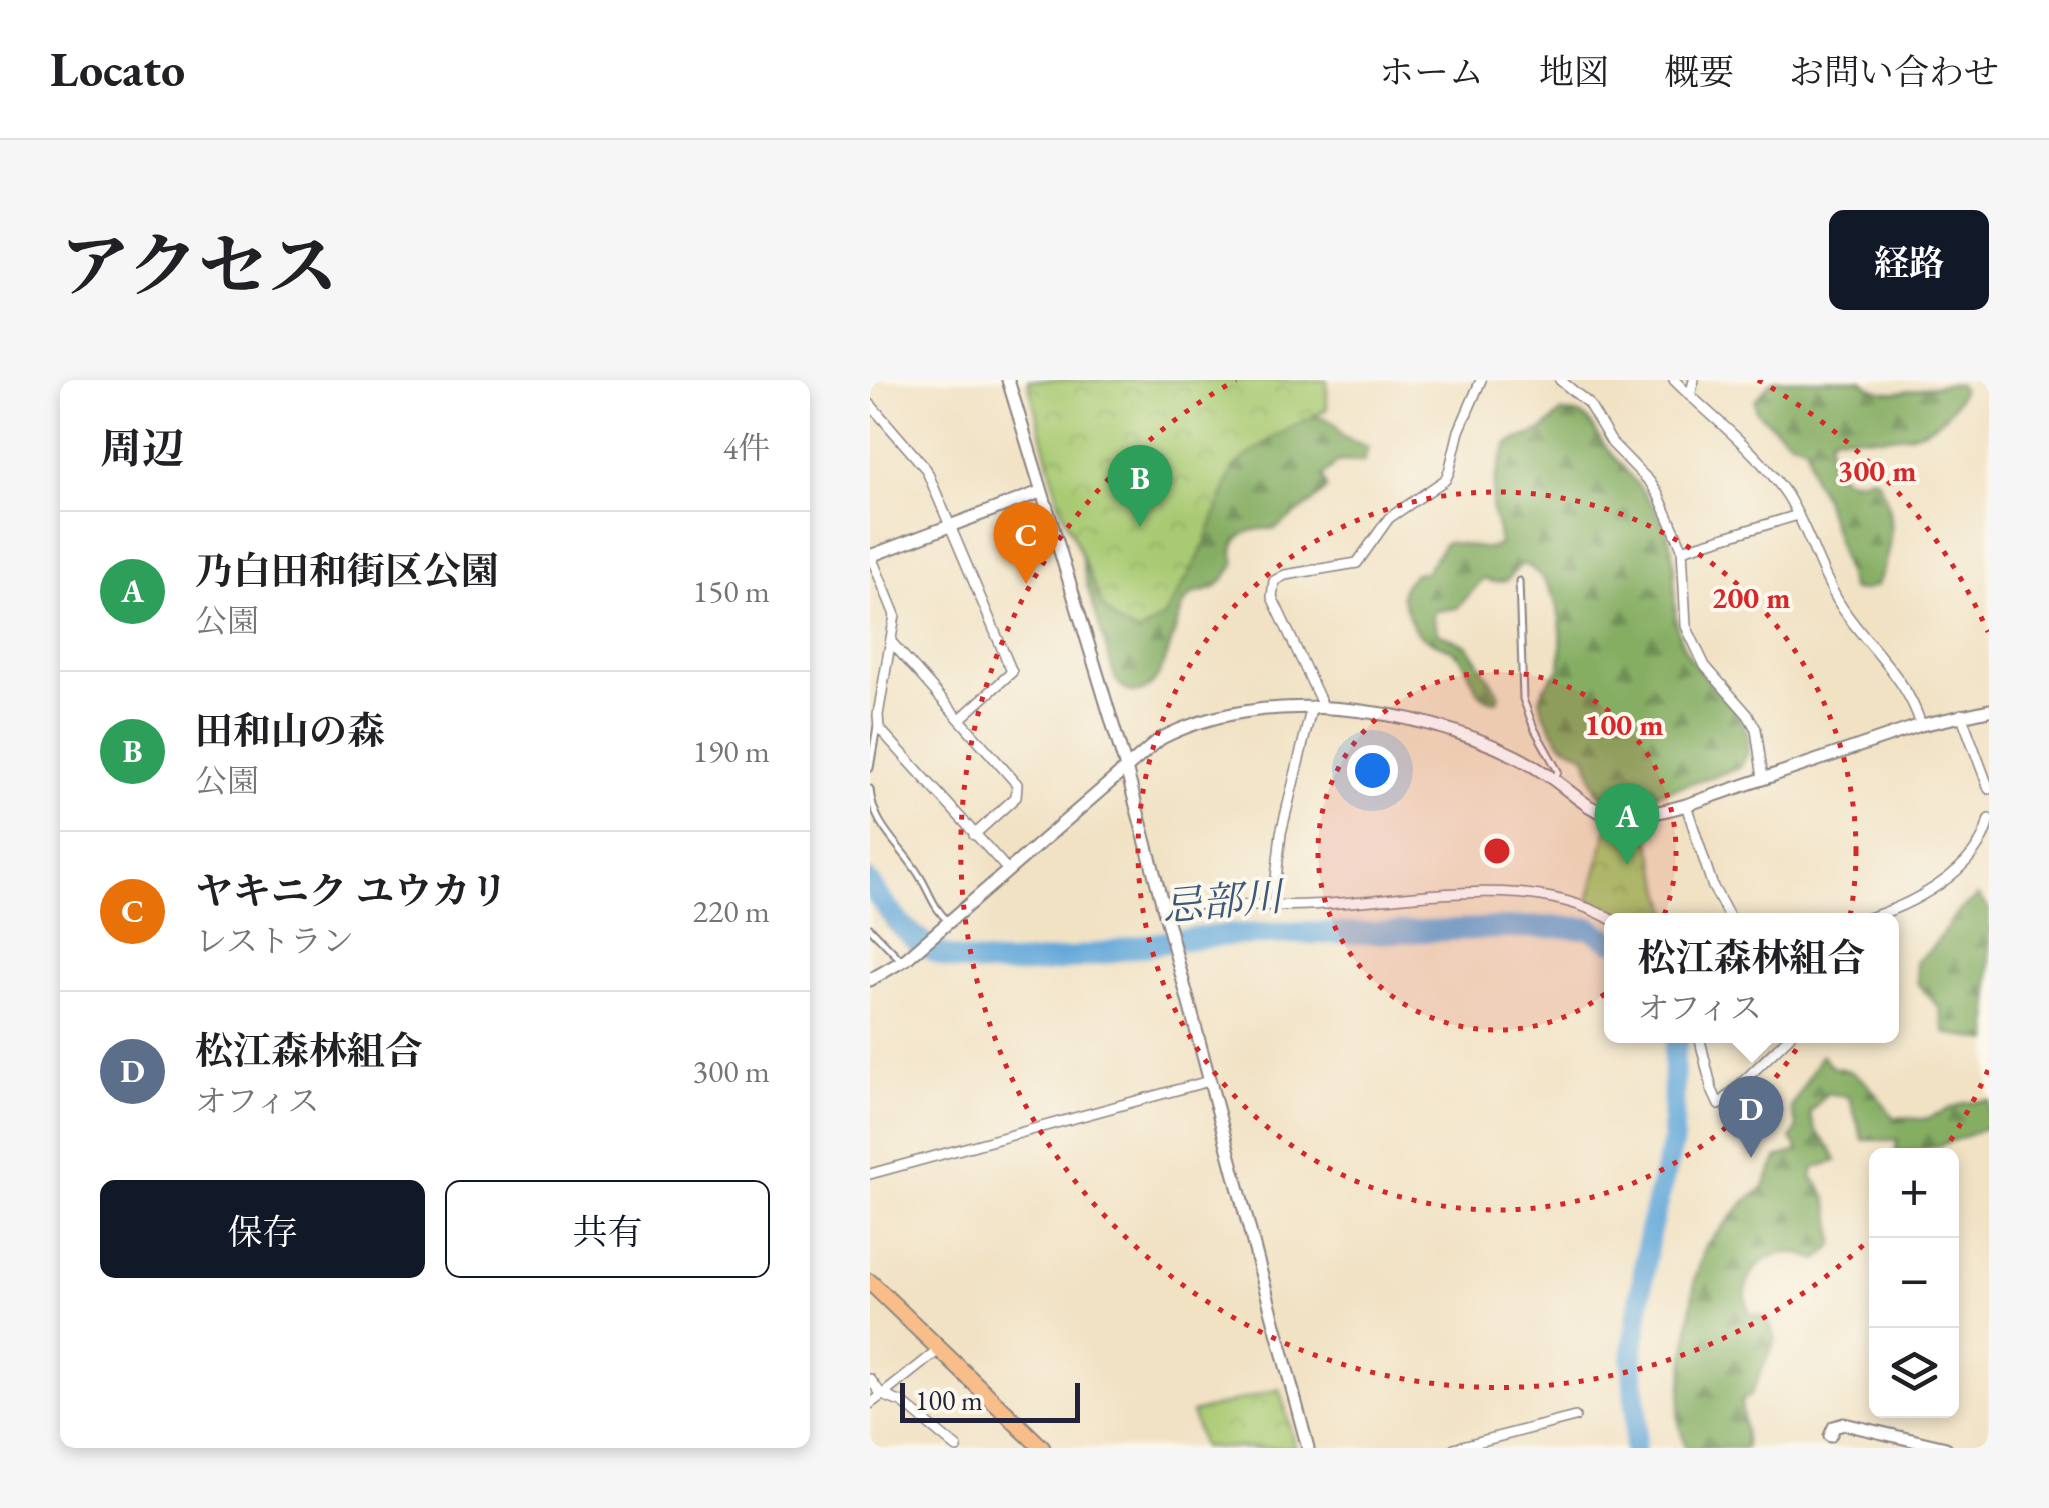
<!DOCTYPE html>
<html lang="ja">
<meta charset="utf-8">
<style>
body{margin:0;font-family:"EB Garamond","Noto Serif JP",serif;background:#f6f6f6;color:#202124}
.controls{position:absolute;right:30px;bottom:30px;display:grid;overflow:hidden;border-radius:15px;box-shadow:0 5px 15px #0003}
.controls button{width:90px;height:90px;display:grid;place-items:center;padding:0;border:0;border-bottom:2px solid #e0e0e0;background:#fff;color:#202124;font:50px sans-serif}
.scale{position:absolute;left:30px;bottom:25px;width:180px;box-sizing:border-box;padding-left:10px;border:5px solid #22223b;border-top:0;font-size:28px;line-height:35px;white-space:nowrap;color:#22223b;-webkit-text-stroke:8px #fbf7ec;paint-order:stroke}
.you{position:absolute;left:502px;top:390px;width:35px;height:35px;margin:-25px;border:8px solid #fff;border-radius:50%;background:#1a73e8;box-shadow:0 0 0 15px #1a73e833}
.badge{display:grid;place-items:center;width:65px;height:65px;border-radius:50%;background:#111827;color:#fff;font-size:32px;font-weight:700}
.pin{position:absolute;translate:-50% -82px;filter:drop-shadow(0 2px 5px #0008)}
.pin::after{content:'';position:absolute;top:52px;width:35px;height:30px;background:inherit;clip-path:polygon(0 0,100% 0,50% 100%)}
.popup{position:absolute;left:734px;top:533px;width:295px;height:130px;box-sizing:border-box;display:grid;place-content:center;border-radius:15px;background:#fff;filter:drop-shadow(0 2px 8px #0005);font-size:32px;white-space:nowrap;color:#757577}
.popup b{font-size:38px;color:#202124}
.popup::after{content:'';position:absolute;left:50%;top:100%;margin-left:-20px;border:20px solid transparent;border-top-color:#fff}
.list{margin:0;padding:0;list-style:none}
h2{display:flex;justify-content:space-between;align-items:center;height:130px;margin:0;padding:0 40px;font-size:42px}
h2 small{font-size:32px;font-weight:400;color:#757577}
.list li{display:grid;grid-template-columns:65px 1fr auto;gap:30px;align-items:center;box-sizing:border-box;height:160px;padding:0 40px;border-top:2px solid #e0e0e0}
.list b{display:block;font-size:38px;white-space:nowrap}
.list p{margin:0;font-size:32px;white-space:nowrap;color:#757577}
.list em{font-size:32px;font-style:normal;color:#757577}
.actions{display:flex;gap:20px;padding:30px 40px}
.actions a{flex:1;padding:22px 0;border:2px solid #111827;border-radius:15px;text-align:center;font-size:35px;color:#111827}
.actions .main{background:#111827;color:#fff}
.icon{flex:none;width:55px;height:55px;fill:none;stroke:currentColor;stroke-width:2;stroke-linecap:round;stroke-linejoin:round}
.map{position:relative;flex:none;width:1119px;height:1068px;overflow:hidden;border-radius:15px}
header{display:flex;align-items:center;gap:60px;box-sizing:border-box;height:140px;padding:0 50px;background:#fff;border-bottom:2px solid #e0e0e0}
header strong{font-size:48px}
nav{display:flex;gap:55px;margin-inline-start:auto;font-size:35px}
.intro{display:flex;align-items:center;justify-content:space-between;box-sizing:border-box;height:240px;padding:0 60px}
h1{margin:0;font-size:70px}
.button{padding:25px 45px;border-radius:15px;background:#111827;color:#fff;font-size:35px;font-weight:700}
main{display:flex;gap:60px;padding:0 60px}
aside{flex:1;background:#fff;border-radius:15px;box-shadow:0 5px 15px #0003}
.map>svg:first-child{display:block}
</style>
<header>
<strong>Locato</strong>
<nav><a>ホーム</a><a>地図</a><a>概要</a><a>お問い合わせ</a></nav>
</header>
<div class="intro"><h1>アクセス</h1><a class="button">経路</a></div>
<main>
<aside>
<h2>周辺<small>4件</small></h2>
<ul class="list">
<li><span class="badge" style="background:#2e9e5b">A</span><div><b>乃白田和街区公園</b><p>公園</p></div><em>150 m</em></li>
<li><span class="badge" style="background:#2e9e5b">B</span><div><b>田和山の森</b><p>公園</p></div><em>190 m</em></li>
<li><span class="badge" style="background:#e8710a">C</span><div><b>ヤキニク ユウカリ</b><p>レストラン</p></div><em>220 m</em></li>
<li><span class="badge" style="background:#5c6f8a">D</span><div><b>松江森林組合</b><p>オフィス</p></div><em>300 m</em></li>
</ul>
<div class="actions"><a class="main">保存</a><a>共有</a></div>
</aside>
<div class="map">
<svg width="1119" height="1068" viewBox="0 0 1119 1068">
<defs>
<pattern id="forest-firs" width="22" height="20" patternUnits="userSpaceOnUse" patternTransform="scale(2.5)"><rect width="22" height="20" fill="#86ae64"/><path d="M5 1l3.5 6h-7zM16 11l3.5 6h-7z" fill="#6d8d54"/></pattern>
<pattern id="park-crowns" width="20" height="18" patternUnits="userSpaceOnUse" patternTransform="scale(2.5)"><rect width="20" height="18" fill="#a9ca72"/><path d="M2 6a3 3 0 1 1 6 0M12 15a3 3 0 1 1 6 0" fill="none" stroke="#91ad64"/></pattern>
<pattern id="water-waves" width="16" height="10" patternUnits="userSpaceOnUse" patternTransform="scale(2.5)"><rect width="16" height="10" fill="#64a8d9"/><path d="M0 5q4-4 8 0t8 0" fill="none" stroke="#5288b1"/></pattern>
</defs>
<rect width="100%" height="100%" fill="#fbf7ec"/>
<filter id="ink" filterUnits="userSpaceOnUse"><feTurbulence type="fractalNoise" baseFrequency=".01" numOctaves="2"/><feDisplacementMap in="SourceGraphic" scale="20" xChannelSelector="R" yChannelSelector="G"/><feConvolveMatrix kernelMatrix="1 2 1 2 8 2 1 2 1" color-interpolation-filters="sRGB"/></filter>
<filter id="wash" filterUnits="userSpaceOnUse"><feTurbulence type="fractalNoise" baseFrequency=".0048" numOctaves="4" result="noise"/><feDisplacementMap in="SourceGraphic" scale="40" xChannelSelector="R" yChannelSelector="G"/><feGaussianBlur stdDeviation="2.25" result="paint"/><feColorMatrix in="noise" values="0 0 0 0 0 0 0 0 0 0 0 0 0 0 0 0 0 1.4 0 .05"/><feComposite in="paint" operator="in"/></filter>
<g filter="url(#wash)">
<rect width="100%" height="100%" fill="#f1e2c4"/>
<g fill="url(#forest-firs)" stroke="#546850" stroke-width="2.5">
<path d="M402 0 441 36 455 38 465 44 473 57 498 67 493 82 469 81 453 96 457 108C453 118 417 139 405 149 381 147 356 155 365 184 359 192 352 204 344 208 333 213 324 210 316 221 302 242 297 317 262 312 254 311 249 305 245 298L216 201 211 175Z"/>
<path d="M903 0H991C1020 27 1055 0 1089 4L1092 10C1066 67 1018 57 966 55L961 58C957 74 961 97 981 100 990 101 997 96 1006 98 1028 133 1022 169 1007 205 999 209 990 213 981 209L954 118 943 99 937 66 919 60 886 31 885 20Z"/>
<path d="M691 33C724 32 720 48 736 67 762 100 798 132 803 177 807 205 801 234 811 261 826 302 906 345 869 388L762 422 733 417 726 410 716 376 690 362 673 332 670 318 674 307 690 288C694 249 692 207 657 185H650L636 201 623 202 613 199 587 228 566 231 562 235 568 253 598 266 630 315 627 321C605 321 603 297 593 281 582 263 559 266 546 251 539 242 536 225 531 215L534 205 545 193 555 192 575 163C595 161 609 174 629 165 630 152 626 146 623 134 619 112 630 82 638 63L673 50Z"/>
<path d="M1108 516 1119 530V661L1075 653 1070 629 1048 604 1046 581C1062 571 1074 553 1083 538 1088 530 1101 523 1108 516Z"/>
<path d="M951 675 962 687C993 689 1006 715 1023 737L1055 739 1094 723 1119 720V746C1098 757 1047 775 1025 772L1028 760H993L979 717 957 713 940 733C945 760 959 758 967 781L944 788 942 797C961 816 963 838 964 865L948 880C941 878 931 873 924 873 889 871 866 903 880 934L896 937 906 959 880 1016 871 1021 876 1068H815L808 1038 825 899 836 865 875 822 893 808 908 777 929 771 921 759 927 748 921 728Z"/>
</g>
<g fill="url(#park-crowns)" stroke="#667656" stroke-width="2.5">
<polygon points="158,0 457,0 457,29 404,57 364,86 332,171 295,236 268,254 248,243 233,227 189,122"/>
<polygon points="738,446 777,449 801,540 757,540 719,521"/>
<polygon points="410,1009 425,1068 332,1068 322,1033"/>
</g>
<path fill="url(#water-waves)" stroke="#43658a" stroke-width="2.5" d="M0 491 30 532 67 562 50 577C19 548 0 535 0 491Z"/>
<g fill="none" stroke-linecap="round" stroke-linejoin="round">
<g stroke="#64a8d9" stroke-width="22">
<path d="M0 504C23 538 48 572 90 580 170 595 254 564 333 557 389 552 445 554 501 553 562 551 623 548 684 547L720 548 741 561"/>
<polyline points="764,1068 766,1035 762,977 779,854 803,761 804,673 809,656"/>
</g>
</g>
</g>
<g filter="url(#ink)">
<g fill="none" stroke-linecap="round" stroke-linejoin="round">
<defs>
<g id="service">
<polyline points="649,201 653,319 664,348 688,391 685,399"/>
<polyline points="0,388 7,346"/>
<path d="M0 409C3 449 34 467 52 500 61 516 64 528 78 541"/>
<polyline points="0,548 30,579"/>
</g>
<g id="minor">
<polyline points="690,0 718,23 742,63 780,102 789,116 812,168 816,246 835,286 878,335 886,349 893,399"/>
<path d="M804 0C841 37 888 71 917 115 939 150 949 191 971 226 998 268 1036 295 1051 345"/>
<polyline points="820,16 824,0"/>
<polyline points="0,24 56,89 142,292 90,339"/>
<polyline points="812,170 928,135"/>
<polyline points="0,174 25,235 8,335 9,348 137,489"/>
<polyline points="23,264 147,404 146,417 104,455"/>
<polyline points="453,326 402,217 404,201 415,195 487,183 519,138 575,100 579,92 589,51 611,0"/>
<polyline points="1091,334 1119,409"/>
<polyline points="816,425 843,507 861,540"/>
<path d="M291 525C340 522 389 527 438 525 531 522 658 490 742 540"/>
<polyline points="403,526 411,453 442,326"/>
<path d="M991 540C1039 527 1108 492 1119 439"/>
<polyline points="829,656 842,710 849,725 920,656"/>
<polyline points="0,794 339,701"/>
<polyline points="0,999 12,1015 70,969"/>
<polyline points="0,1024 12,1015 33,1023 87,1068"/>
<polyline points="584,1068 705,1037"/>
</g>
<g id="tertiary">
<polyline points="138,0 256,388 438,1068"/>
<polyline points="0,176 170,112"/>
<path d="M0 600 36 579 290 359C391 305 545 326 645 376 727 417 710 456 816 425L1051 345 1119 330"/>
<polyline points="960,1056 964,1047 974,1044 1076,1068"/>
</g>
<polyline id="primary" points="0,902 172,1068"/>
</defs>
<use href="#service" stroke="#8a8280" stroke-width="9"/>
<use href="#minor" stroke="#8a8280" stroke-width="12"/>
<use href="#tertiary" stroke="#8a8280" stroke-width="15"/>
<use href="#primary" stroke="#8a8280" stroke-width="19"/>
<use href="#service" stroke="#fff" stroke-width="5"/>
<use href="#minor" stroke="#fff" stroke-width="9"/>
<use href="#tertiary" stroke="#fff" stroke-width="11"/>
<use href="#primary" stroke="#f8bd89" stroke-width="15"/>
</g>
</g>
<circle cx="627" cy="471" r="179" fill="#d62828" fill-opacity=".12"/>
<g fill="none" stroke="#d62828" stroke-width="5" stroke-dasharray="5 10">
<circle cx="627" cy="471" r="179"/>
<circle cx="627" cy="471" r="359"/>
<path d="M1118 690A538 538 0 0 1 1073 772M1004 855A538 538 0 1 1 366 0M888 0A538 538 0 0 1 1118 252"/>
</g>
<g text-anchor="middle" stroke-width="8" stroke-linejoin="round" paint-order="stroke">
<g font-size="40" font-style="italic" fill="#3c587a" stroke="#fbf7ec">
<text transform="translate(352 521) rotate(-5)" y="14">忌部川</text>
</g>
</g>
<circle cx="627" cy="471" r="15" fill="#d62828" stroke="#fbf7ec" stroke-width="5"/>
<g font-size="30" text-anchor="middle" font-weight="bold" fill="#d62828" stroke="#fbf7ec" stroke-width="8" stroke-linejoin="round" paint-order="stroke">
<text x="1007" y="101">300 m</text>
<text x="881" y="228">200 m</text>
<text x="754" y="355">100 m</text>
</g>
</svg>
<div class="controls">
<button>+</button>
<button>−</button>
<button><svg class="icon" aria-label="layers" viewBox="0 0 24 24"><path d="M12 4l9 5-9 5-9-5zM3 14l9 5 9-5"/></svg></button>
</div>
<div class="scale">100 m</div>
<div class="you"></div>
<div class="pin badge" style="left:757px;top:485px;background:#2e9e5b">A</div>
<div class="pin badge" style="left:270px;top:147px;background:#2e9e5b">B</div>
<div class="pin badge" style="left:156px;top:204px;background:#e8710a">C</div>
<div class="pin badge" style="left:881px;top:778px;background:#5c6f8a">D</div>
<div class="popup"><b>松江森林組合</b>オフィス</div>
</div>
</main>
